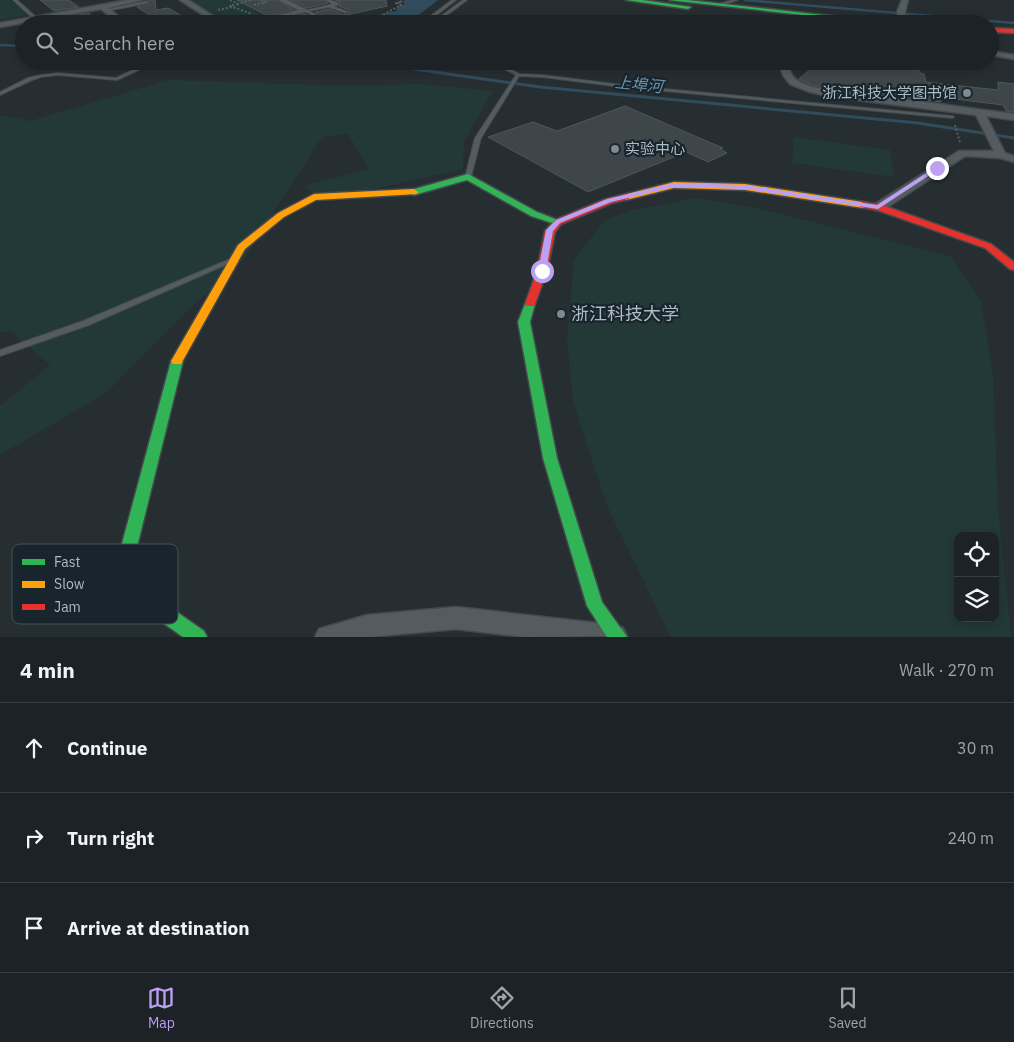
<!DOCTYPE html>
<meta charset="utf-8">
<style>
body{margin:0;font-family:"IBM Plex Sans","Noto Sans SC",sans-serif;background:#252a2e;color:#f1f3f6}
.controls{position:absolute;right:15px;bottom:15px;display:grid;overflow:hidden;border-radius:10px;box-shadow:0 2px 8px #0003}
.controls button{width:45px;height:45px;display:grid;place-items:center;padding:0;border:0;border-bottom:1px solid #3a3f43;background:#1c2226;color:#f1f3f6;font:25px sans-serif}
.stop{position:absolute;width:15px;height:15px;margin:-11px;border:4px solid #bca0f2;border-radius:50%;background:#fff}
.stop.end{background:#bca0f2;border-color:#fff;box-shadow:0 1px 5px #0008}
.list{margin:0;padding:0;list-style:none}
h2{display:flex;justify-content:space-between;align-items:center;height:65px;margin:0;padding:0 20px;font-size:21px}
h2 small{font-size:16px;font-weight:400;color:#a0a4a7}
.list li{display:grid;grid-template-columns:32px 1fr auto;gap:15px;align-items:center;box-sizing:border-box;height:90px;padding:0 20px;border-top:1px solid #3a3f43}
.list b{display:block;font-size:19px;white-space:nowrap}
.list em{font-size:16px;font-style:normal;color:#a0a4a7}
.icon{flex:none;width:28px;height:28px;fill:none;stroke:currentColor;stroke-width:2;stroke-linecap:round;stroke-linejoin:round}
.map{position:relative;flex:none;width:1014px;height:637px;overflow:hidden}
.search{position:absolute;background:#1c2226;box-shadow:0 2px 8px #0003;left:15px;right:15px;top:15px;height:55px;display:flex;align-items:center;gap:12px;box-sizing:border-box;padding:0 18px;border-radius:28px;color:#a0a4a7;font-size:19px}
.sheet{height:335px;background:#1c2226}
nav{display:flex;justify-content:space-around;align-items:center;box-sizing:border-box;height:70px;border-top:1px solid #3a3f43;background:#1c2226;font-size:14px;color:#a0a4a7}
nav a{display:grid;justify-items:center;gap:2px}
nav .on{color:#bca0f2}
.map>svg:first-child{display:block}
</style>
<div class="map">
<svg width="1014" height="637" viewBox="0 0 1014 637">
<rect width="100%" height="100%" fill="#262e32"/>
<g fill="#233937" fill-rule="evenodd">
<polygon points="0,0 10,0 29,15 0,20"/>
<polygon points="185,0 273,0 296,11 225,24"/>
<polygon points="169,80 348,86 422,84 493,91 464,141 463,169 324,200 303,186 369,169 348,134 322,137 244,259 180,318 106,393 0,455 0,406 50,365 12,332 0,332 0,115 30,121"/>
<polygon points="794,137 890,150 895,177 792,163"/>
<path d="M696 198 761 209 950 256 981 301 993 375 998 508 1011 637H671L607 506 573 401 567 339 574 260 604 221 628 211ZM958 536H995V618H958Z"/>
</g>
<polygon fill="#314c5c" points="404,0 438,0 407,24 361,24 359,22 361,19 396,11 398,7 405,4 402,2 405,1"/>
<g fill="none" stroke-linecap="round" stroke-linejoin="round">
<g stroke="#314c5c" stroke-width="2.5">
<polyline points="745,0 1014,23"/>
<polyline points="0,45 24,46"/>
<polyline points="141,61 404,68 443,73"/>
</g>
<polyline stroke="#314c5c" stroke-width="3" points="434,72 540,87 918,123 1014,138"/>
</g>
<g fill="#3f464a" stroke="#4d565a">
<polygon points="40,0 69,0 79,7 54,11"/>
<polygon points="149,0 155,0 156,10 168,8 196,24 166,24 157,18 157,20 137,7 148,5"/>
<polygon points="237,0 276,0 293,9 268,16"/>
<polygon points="291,0 323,0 328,3 308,8"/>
<polygon points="335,0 386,0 387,6 329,19 315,12 329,9 344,15 350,13 349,10 339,6 340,2"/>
<polygon points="88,13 102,24 70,24 62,18"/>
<polygon points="305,14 320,21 308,24 283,24 277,21"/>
<polygon points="820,61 863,61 920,71 920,73 924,74 926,82 998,90 998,82 1014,84 1014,112 1006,111 1003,105 939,97 941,102 867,92 866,88 848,84 842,89 812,85 799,79"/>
<polygon points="625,106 723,148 720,149 727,153 708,162 686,152 588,192 488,137 533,122 557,131"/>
</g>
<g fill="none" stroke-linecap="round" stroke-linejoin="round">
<defs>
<g id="lane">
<polygon points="13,0 17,0 36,17 36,19 34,19"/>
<polygon points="325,0 330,0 338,3 338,5 333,6 348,12 345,13 329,7 309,11 335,24 330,24 304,11 333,4"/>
<polygon points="452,0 456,0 425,24 420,24"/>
<polygon points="463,0 467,0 435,24 430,24"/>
<polygon points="732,0 738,0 718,6 716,5"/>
<polygon points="147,1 148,3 106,11 104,10"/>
<polygon points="152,61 158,61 117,80 58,75 41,77 32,80 0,95 0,92 28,78 41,75 58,73 116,78"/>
<path d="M456 61H468L499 66 508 68 519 74 542 75 622 85 952 116 954 117 952 118 622 87 542 77 519 76 481 138 471 177 468 179 465 177 475 138 516 75C498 63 475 68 456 61Z"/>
<polygon points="230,259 232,260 233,261 232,262 89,325 0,356 0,350 83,321"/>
</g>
<g id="street">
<polygon points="128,0 142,0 108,8 122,19 134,16 145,24 137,24 133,20 118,23 101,9 0,27 0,23"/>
<polygon points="180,0 188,0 226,24 217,24"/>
<polygon points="278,0 287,0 309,11 257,24 243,24 299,10"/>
<polygon points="902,0 908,0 905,12 906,24 898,24 897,12"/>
<polygon points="990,51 1014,55 1014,59 990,55"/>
<path d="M788 61H798L789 68C792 80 801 83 812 87L1014 114V120L986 116 1005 153 1014 156V162L1000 158 965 156 883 210H875L873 207 875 204 959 151H994L976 115 834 97 810 92 790 84 783 75 780 67Z"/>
<polygon points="456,607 615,625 623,628 627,636 526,637 456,629 368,637 315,637 319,629 367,615"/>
</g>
<g id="fast">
<polygon points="626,0 642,0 691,7 688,9"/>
<polygon points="669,0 687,0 905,24 884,24"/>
<polygon points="468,174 537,212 563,222 558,225 531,216 467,180 414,195 410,192 411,190"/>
<polygon points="530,301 535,304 530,322 557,458 602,602 627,637 607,637 587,606 543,458 518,322 525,304"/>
<polygon points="177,357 183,361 135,555 154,596 204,631 207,637 183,637 142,608 119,555 171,361"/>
</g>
<g id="slow">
<polygon points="674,182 745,184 863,202 868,205 863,208 745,190 674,188 626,200 622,197 623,195"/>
<polygon points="414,189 418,192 417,194 316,200 284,217 245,249 181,364 173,364 171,361 238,245 278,213 314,194"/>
</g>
<g id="jam">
<polygon points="990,28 1014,29 1014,33 990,32"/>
<polygon points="626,194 629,195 629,199 612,203 561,224 555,232 547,271 535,304 534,306 526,306 525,304 537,271 545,231 555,220 606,199"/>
<polygon points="863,202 882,205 991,244 1014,262 1014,270 1010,269 985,248 877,210 860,207 860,203"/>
</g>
</defs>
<use href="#lane" stroke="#44494d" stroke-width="2"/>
<use href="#street" stroke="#44494d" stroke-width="3"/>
<use href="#fast" stroke="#44494d" stroke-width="3"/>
<use href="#slow" stroke="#44494d" stroke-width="3"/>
<use href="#jam" stroke="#44494d" stroke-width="3"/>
<g stroke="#586064" stroke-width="2" stroke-dasharray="2 2" stroke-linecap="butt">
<polyline points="230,0 238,4 251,0"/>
<polyline points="238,4 230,6 252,14"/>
<polyline points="254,5 266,2 261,0"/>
<polyline points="218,10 232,7"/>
<polyline points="368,24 377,23 379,17 401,5 396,3 402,2 398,0"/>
<polyline points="955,125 960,143"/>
</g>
<use href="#lane" fill="#545c60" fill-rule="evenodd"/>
<use href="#street" fill="#545c60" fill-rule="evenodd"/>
<use href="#fast" fill="#30b455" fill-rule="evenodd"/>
<use href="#slow" fill="#ff9f0a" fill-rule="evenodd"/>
<use href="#jam" fill="#e5322d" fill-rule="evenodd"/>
</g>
<polygon fill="#bca0f2" points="937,166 939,169 878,209 745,189 674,187 611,202 560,223 553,231 546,271 542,273 538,271 546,230 556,220 607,199 674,183 745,185 877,205"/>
<g fill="#7e8a92" stroke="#19252d" stroke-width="2">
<circle cx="967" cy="93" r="5"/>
<circle cx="615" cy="149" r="5"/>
<circle cx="561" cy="314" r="5"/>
</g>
<g text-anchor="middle" stroke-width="4.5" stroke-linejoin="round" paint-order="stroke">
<g font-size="15" fill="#adbbc5" stroke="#19252d" text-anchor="end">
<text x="957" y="98">浙江科技大学图书馆</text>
<text x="625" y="154" text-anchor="start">实验中心</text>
</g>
<g font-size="16" font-style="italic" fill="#6d94aa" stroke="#19252d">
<text transform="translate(639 84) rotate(6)" y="6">上埠河</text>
</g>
<g font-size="18" fill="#adbbc5" stroke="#19252d" text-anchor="start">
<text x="571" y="320">浙江科技大学</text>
</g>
</g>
<rect x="12" y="544" width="166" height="80" rx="8" fill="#19252d" stroke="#45525b" stroke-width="1"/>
<rect x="22" y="559" width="23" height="6" fill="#30b455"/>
<rect x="22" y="581" width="23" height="7" fill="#ff9f0a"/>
<rect x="22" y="604" width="23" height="6" fill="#e5322d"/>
<g font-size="14" fill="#adbbc5">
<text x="54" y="567">Fast</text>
<text x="54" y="589">Slow</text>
<text x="54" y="612">Jam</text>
</g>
</svg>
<div class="controls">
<button><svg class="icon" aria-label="locate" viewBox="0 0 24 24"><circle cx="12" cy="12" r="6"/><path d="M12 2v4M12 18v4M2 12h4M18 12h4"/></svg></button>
<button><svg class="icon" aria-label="layers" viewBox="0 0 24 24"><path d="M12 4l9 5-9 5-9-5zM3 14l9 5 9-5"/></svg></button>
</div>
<div class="stop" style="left:542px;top:271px"></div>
<div class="stop end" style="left:937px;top:168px"></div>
<div class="search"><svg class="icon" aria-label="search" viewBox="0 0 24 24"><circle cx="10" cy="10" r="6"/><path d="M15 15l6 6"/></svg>Search here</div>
</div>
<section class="sheet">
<h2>4 min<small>Walk · 270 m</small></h2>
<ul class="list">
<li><svg class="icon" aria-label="ahead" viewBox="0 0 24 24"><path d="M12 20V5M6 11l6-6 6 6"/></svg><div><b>Continue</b></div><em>30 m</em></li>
<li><svg class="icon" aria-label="right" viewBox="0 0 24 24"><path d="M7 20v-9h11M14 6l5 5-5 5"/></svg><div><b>Turn right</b></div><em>240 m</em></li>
<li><svg class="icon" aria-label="arrive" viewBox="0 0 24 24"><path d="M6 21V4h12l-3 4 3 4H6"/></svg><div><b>Arrive at destination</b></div></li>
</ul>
</section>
<nav>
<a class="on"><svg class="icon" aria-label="map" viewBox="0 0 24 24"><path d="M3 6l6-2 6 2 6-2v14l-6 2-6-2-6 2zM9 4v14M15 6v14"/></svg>Map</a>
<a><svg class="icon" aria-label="directions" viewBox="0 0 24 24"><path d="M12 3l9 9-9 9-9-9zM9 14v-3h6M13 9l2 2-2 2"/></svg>Directions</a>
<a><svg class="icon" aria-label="saved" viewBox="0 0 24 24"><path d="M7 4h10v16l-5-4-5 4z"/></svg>Saved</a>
</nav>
